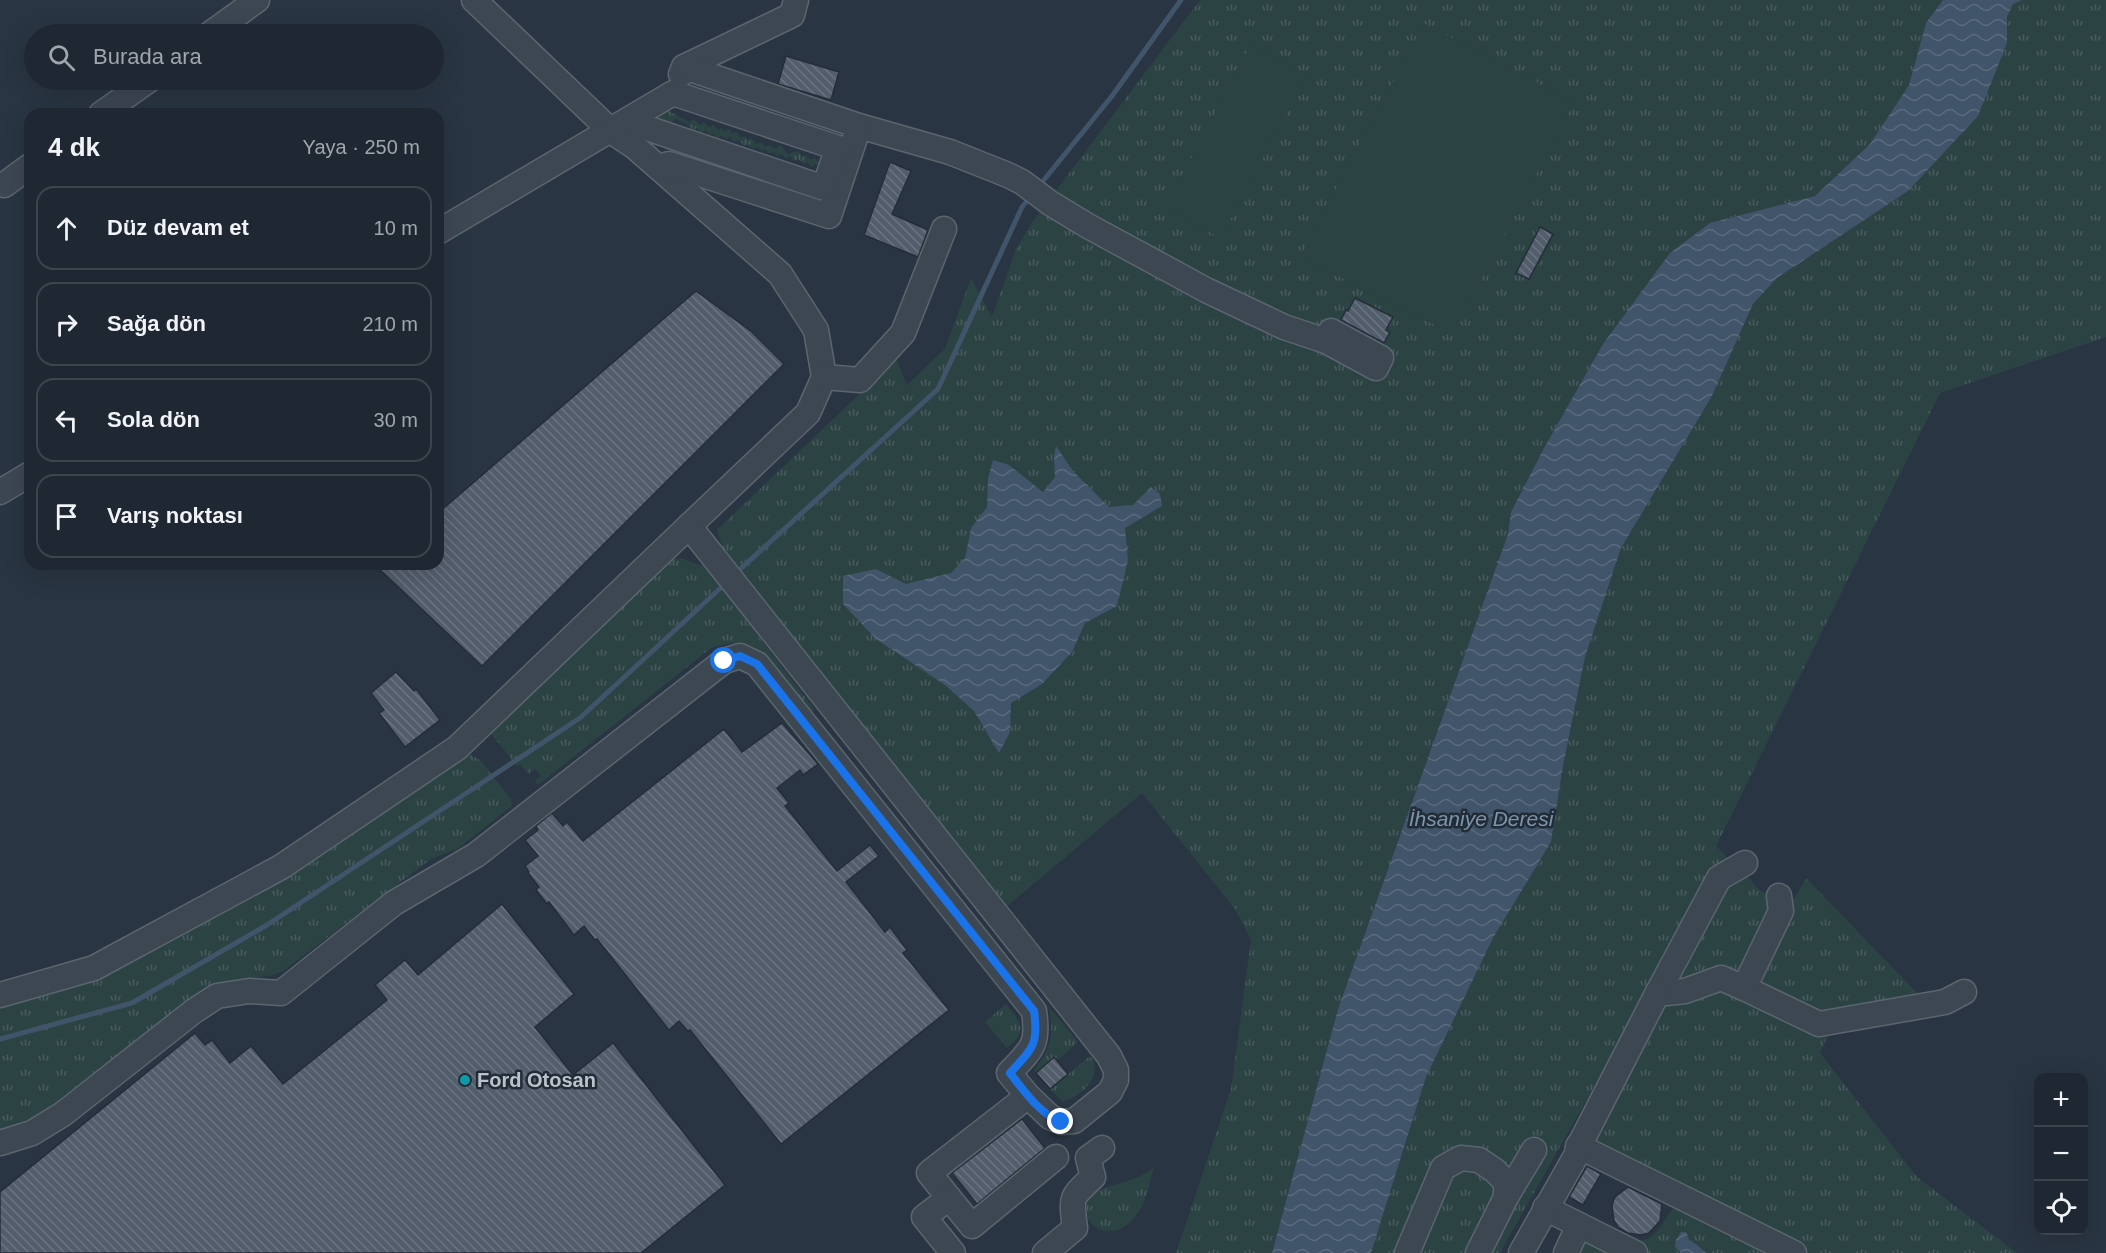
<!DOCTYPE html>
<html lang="tr">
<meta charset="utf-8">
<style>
body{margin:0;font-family:Helvetica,sans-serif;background:#27303a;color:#f1f3f6}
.controls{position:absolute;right:18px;bottom:18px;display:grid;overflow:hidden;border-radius:12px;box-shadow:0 6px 24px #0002}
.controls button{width:54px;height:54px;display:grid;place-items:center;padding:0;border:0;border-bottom:2px solid #3c444d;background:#1f2832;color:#f1f3f6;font:30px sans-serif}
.stop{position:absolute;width:18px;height:18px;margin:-14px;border:4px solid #1a73e8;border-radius:50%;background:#fff}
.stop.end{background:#1a73e8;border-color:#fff;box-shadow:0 2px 6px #0008}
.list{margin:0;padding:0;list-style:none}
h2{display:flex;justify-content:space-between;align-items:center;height:78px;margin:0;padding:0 24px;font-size:26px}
h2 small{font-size:20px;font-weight:400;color:#a1a6ac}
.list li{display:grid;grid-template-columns:39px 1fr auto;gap:18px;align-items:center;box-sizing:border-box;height:84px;margin:0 12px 12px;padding:0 12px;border:2px solid #3c444d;border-radius:18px}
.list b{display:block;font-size:22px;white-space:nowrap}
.list em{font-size:20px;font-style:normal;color:#a1a6ac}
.icon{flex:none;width:33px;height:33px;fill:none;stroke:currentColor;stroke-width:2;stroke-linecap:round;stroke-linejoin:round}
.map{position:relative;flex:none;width:2106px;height:1253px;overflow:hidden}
.search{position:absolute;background:#1f2832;box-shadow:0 6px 24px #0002;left:24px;top:24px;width:420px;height:66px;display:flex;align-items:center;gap:15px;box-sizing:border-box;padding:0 21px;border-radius:33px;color:#a1a6ac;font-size:22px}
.panel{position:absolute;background:#1f2832;box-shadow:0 6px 24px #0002;left:24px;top:108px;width:420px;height:462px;border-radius:18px}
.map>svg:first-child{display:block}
</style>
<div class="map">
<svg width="2106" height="1253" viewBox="0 0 2106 1253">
<defs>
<pattern id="grass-tufts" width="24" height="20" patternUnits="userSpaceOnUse" patternTransform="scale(1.5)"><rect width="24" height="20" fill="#2c4344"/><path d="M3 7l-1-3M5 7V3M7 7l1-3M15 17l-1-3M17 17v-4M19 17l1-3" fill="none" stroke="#485c5e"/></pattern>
<pattern id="water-waves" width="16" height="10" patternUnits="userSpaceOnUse" patternTransform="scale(1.5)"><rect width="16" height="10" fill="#40546a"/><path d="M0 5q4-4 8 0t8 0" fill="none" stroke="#5a6b7e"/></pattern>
<pattern id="building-back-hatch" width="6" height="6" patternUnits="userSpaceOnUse" patternTransform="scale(1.5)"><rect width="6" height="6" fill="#535e6c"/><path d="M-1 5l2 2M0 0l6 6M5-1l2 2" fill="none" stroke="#6a7380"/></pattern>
</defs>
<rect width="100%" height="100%" fill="#293542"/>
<g fill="url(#grass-tufts)">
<polygon points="1200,0 1944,0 1925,29 1909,85 1870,144 1815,196 1710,223 1603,344 1544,448 1511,512 1508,534 1338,1009 1272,1253 1176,1253 1231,1089 1251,940 1235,909 1142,793 1007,906 723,549 717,530 896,359 907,385 945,349 971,278 992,317 1016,249 1033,221"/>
<path d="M2022 0H2106V337L1940 393 1716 846 1742 873 1746 872C1754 891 1772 897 1789 907L1806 878 1919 995 1833 1025 1820 1053 1917 1177 2017 1253H1810L1585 1146 1683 929 1500 1253H1371L1426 1077 1493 938 1551 842 1563 766 1585 657 1621 548 1712 396 1753 304 1777 278 1908 191 2007 43V17L2013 4Z"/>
<polygon points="669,111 689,122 694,119 700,125 704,122 709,127 713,125 718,130 721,128 725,132 729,129 733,134 736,132 741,138 745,136 748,140 751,138 757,144 761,142 765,147 769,145 776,149 780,145 788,154 798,151 803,157 806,155 811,160 815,158 819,163 824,161 819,168 816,164 811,167 807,162 804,164 798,159 794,161 790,156 786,158 781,154 777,156 773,152 770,154 765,149 762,151 757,147 753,149 748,144 744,146 739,140 734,142 730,137 726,139 722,135 717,138 713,133 709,135 706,130 701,133 697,128 693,130 688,125 676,119 664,127 656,121 659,115"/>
<path d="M681 558 705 567 815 710 811 712C795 692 768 648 743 644 732 642 722 645 711 648L538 785 535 781 541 776 535 769 528 774 521 765 517 766 487 729 672 560Z"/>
<polygon points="463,751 480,760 511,799 512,806 457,849 431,859 283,971 273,975 210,985 149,1031 51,1112 0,1129 0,1007 88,983 295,866"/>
<path d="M1006 1004C1022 1023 1028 1031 1007 1048L985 1022Z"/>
<path d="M1049 1007 1078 1042 1057 1060 1054 1058 1036 1073 1034 1070C1052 1048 1054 1034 1049 1007Z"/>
<path d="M1090 1056C1105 1074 1081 1098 1062 1101L1050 1089Z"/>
<path d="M1154 1167C1150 1182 1147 1198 1139 1211 1114 1252 1071 1222 1092 1196 1103 1183 1136 1184 1154 1167Z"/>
<path d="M1679 1197 1794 1253H1707L1699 1249 1694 1241 1679 1251 1681 1253H1566L1579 1225C1597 1230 1637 1249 1652 1236 1663 1226 1671 1211 1679 1197Z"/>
</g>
<g fill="#2c4344">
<polygon points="1424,23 1574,102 1453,334 1300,257"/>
<polygon points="1251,44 1307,74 1221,238 1165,208"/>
</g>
<g fill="url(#water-waves)">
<polygon points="1943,0 2022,0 2013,4 2007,17 2007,43 1978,116 1908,191 1777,278 1753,304 1712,396 1621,548 1585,657 1563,766 1551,842 1493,938 1426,1077 1371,1253 1272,1253 1338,1009 1508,534 1511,512 1544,448 1603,344 1670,253 1710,223 1815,196 1870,144 1909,85 1926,23"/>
<polygon points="1056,446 1073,471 1109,507 1133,505 1151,487 1160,494 1162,506 1125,528 1128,560 1117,606 1085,623 1072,652 1042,684 1011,703 1010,732 999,753 974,711 945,685 876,639 843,604 843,576 876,569 906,584 951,573 965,558 971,528 987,507 988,478 993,460 1009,465 1043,492 1055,477 1054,457"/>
<path d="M1681 1232H1686L1689 1240C1696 1242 1700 1249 1707 1253H1681L1675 1247 1676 1240Z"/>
</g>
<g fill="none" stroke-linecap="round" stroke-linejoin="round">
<g stroke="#40546a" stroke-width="5">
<polyline points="1039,186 1112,96 1181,0"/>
<polyline points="736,573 938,389 1022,207 1031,196"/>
<polyline points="0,1039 132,1003 267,925 580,718 727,582"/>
</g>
</g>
<g fill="url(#building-back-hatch)" stroke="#242e39" stroke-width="1.5">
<polygon points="786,56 839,72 831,100 778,84"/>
<polygon points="890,162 911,171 892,214 928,230 918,257 864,235"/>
<polygon points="1540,227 1553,234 1529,279 1516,273"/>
<polygon points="696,291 752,332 784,364 482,666 374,564 438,564 438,513"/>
<polygon points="1355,298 1393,317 1386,330 1390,332 1384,343 1341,320 1346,310 1348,311"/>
<polygon points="396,672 414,691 416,689 440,720 405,747 379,713 384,710 371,693"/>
<polygon points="782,723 818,764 803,775 800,770 777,788 789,803 785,806 837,871 870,845 879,856 846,882 885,932 890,927 907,950 903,953 949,1010 781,1144 690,1030 688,1031 679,1021 669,1030 597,939 595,940 584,926 574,935 549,902 547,904 536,890 539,887 528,873 529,872 525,866 538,856 525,840 538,830 536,826 552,813 563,826 567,822 583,841 724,729 742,752"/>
<polygon points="502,904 574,994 535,1027 573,1075 613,1043 725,1185 641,1253 0,1253 0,1192 195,1033 205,1045 212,1040 230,1063 251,1046 283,1084 387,1000 375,985 405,960 418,975"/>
<polygon points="1054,1057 1068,1074 1050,1089 1036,1073"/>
<polygon points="1022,1119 1045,1148 977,1204 952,1173"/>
<polygon points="1587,1166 1601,1174 1583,1205 1569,1197"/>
<polygon points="1628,1187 1662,1204 1660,1221 1649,1233 1641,1235 1628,1233 1619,1228 1614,1221 1612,1205 1615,1197"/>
</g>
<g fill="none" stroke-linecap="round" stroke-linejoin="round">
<defs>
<g id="minor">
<polyline points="474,0 611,131 635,147 780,274 816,330 824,377 808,413 689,526"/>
<polyline points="210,34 257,0"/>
<polyline points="681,74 684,67 792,15 796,0"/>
<polyline points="101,114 149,80"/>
<polyline points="859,126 950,152 1008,175 1022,182 1050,203 1088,226 1206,290 1284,327 1326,341 1376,368 1381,358 1331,331 1326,341"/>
<polyline points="658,167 669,164 829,216 859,126 684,67"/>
<polyline points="4,185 30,166"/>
<polyline points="438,232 673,93 838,148 824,188 626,121"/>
<polyline points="824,377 860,380 903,333 944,229"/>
<polyline points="0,492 30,474"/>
<polyline points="1779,896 1781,911 1744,988 1819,1024 1945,1002 1964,992"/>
<polyline points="1744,988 1721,978 1685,991 1657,994 1719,878 1745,863"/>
<path d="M0 995 94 968 281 867 457 748 689 526 1109 1056 1116 1070V1080L1110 1092 1074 1121 1061 1122 1050 1117 1028 1096 1009 1073C1032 1049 1039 1045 1034 1011L757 664 740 656 724 661 476 855 394 903 281 993 249 991 217 996 194 1011 63 1114 32 1133 0 1143"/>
<polyline points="1578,1146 1794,1253"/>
<polyline points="1506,1197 1534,1150"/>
<polyline points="949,1198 929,1173 1028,1096"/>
<polyline points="1545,1208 1635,1253"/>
<polyline points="953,1253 924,1217 949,1198 972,1226 1056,1157"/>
<path d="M1045 1253 1075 1228C1071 1197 1070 1198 1093 1177L1088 1158 1102 1148"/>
<polyline points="1407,1253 1443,1168 1461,1158 1479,1160 1494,1170 1506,1182 1506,1197 1478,1253"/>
<polyline points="1521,1253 1577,1154 1578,1148 1657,994"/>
<polyline points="1566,1253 1579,1225"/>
</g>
</defs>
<use href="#minor" stroke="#5b656f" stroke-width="27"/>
<use href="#minor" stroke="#3d4752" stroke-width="24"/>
</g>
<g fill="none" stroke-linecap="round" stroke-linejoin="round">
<path stroke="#1a73e8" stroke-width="8" d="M724 661 740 656 757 664 1034 1011C1039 1045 1032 1049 1010 1073 1024 1091 1039 1113 1061 1122"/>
</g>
<circle fill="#0f9aa8" stroke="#222c37" stroke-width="2" cx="465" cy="1080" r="6"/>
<g text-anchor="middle" stroke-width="5" stroke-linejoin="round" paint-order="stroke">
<g font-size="20" font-weight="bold" fill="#bac2cb" stroke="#222c37" text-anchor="start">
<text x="477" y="1087">Ford Otosan</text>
</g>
<g font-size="21" font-style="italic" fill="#7d94ac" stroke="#222c37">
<text x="1481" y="826">İhsaniye Deresi</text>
</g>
</g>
</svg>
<div class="controls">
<button>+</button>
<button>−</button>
<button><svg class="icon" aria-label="locate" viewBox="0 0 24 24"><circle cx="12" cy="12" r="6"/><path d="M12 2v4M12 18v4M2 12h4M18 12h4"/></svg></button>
</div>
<div class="stop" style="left:724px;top:661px"></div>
<div class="stop end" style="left:1061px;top:1122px"></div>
<div class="search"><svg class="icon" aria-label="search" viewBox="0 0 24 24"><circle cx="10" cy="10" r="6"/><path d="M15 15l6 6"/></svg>Burada ara</div>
<section class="panel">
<h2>4 dk<small>Yaya · 250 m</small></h2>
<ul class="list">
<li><svg class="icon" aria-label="ahead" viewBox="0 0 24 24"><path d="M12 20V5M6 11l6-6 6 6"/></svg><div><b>Düz devam et</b></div><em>10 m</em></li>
<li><svg class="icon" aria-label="right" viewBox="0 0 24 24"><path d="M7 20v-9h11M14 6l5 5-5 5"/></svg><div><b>Sağa dön</b></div><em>210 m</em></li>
<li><svg class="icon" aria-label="left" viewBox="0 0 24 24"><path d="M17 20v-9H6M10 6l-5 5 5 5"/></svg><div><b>Sola dön</b></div><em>30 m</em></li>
<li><svg class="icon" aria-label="arrive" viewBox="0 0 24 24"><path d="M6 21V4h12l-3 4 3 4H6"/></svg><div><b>Varış noktası</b></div></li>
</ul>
</section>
</div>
